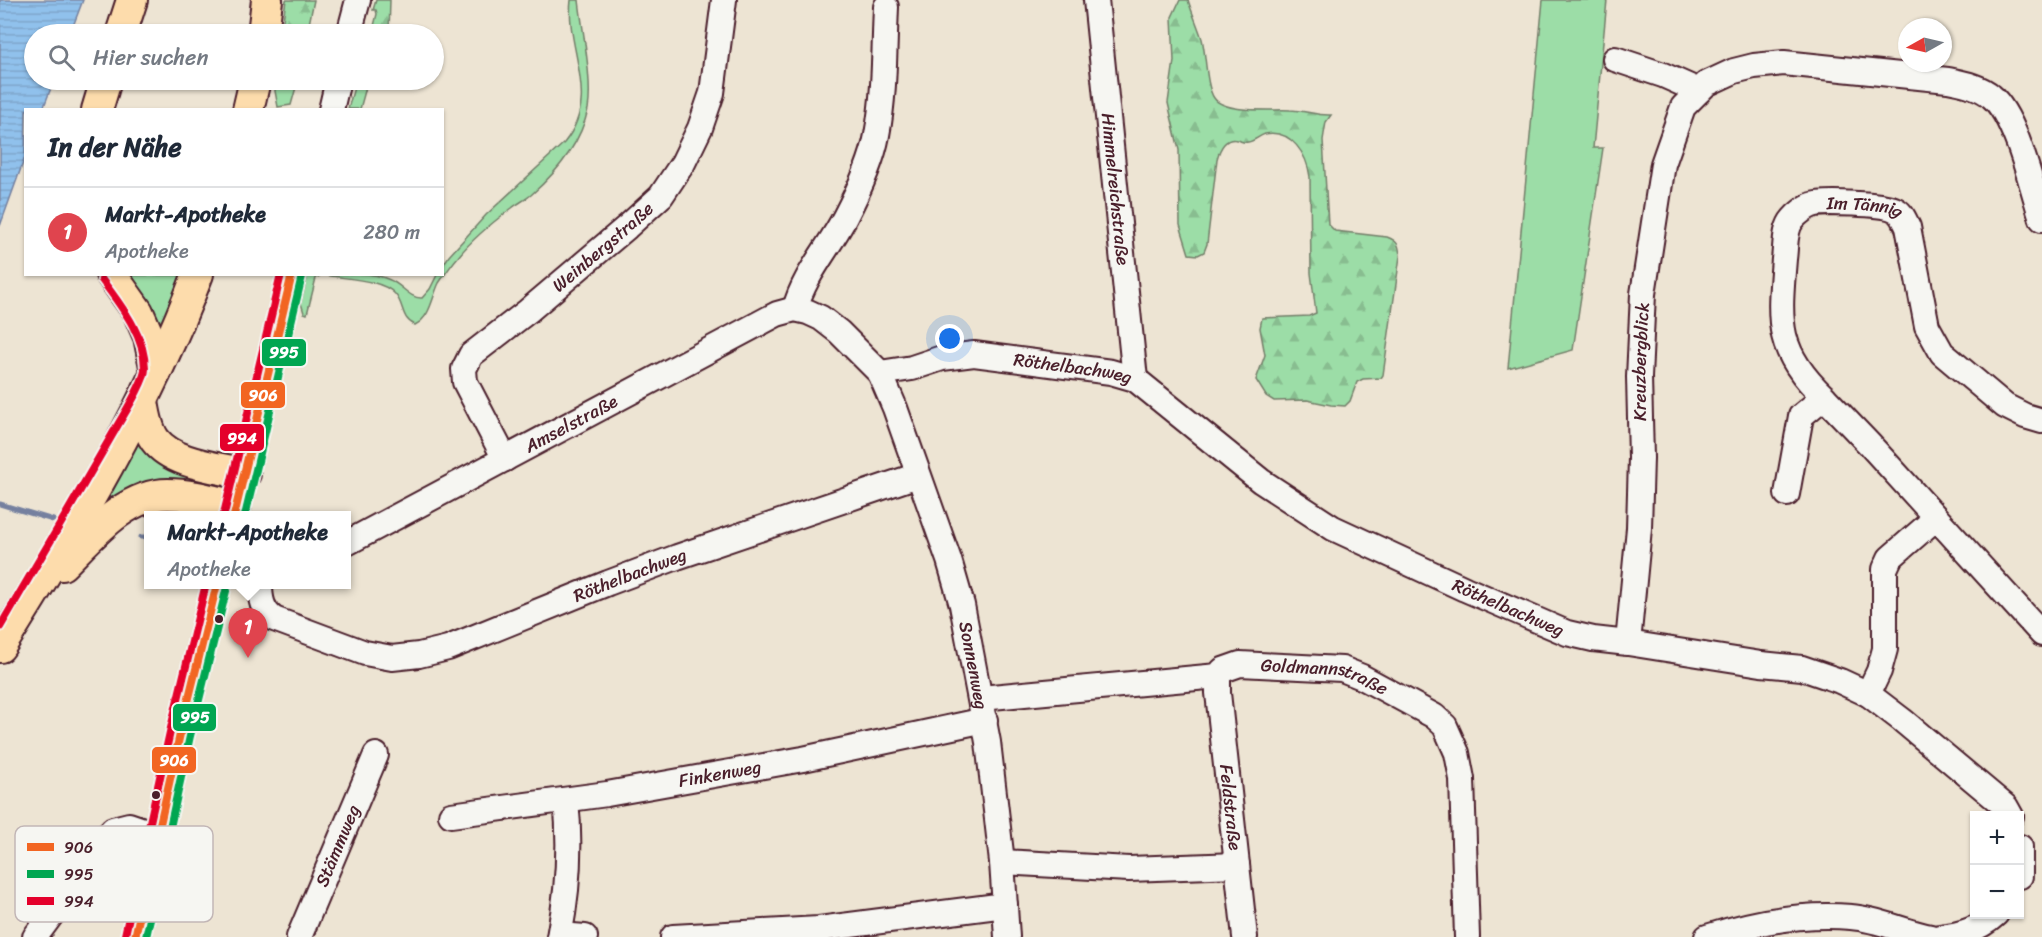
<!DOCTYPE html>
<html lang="de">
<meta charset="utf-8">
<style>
body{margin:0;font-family:Sriracha,sans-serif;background:#f2f2f3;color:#1f2937}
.controls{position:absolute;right:18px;bottom:18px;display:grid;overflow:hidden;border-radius:0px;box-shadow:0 2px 4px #0004}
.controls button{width:54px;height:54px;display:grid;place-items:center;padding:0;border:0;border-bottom:2px solid #e0e1e3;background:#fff;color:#1f2937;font:30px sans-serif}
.compass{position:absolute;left:1898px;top:18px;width:54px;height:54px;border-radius:50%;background:#fff;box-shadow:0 2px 4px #0004;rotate:262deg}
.you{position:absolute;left:950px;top:339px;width:21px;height:21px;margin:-15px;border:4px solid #fff;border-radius:50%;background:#1a73e8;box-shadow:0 0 0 9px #1a73e833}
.badge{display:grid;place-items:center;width:39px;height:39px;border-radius:50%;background:#2563eb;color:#fff;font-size:20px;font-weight:700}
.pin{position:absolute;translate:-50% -50px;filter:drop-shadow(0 2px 3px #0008)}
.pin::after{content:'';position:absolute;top:32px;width:21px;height:18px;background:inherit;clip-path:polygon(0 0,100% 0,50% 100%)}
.popup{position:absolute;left:144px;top:511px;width:207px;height:78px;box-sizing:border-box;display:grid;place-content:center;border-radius:0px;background:#fff;filter:drop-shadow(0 2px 4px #0005);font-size:20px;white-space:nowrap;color:#747a83}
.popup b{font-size:22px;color:#1f2937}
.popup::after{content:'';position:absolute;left:50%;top:100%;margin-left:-12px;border:12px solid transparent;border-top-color:#fff}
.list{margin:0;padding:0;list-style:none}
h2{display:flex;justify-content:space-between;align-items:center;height:78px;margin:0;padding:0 24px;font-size:26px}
h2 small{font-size:20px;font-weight:400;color:#747a83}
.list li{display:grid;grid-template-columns:39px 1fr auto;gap:18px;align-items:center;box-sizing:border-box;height:90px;padding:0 24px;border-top:2px solid #e0e1e3}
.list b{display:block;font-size:22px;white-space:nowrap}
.list p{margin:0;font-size:20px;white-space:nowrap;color:#747a83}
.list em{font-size:20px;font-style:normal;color:#747a83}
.icon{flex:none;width:33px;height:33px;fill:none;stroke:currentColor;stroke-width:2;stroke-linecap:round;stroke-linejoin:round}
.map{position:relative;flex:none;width:2042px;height:937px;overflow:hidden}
.search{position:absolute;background:#fff;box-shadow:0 2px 4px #0004;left:24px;top:24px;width:420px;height:66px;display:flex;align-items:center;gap:15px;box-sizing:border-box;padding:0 21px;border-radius:33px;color:#747a83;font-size:22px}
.panel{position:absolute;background:#fff;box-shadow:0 2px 4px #0004;left:24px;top:108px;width:420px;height:168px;border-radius:0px}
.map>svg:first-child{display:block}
</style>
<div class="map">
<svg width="2042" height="937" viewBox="0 0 2042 937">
<defs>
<pattern id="forest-firs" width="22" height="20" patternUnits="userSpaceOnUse" patternTransform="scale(1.5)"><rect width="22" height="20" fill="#9cdda7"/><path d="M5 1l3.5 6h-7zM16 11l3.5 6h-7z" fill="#88bd90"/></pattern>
<pattern id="water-rules" width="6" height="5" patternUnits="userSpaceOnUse" patternTransform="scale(1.5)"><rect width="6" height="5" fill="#90c1ec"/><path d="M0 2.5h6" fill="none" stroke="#7ea5cb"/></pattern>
</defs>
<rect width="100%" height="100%" fill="#ede4d3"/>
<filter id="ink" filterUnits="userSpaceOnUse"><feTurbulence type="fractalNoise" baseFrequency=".0167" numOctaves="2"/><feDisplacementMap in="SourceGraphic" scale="12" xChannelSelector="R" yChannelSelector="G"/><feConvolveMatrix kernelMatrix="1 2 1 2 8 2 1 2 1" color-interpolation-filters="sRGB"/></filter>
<g filter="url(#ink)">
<g fill="#9cdda7" stroke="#737e69" stroke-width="1.5">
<path d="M571 0H579C582 29 593 81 588 109 581 143 556 173 531 195 525 200 518 203 512 208 493 222 473 238 458 257 451 265 445 274 439 283 432 297 431 317 415 325 400 318 405 305 395 294 382 279 345 279 326 275H321L316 278 307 314 304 313 301 303 308 275C334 275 366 269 390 280 401 284 410 299 422 298L430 289 437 275 442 274 443 265 449 256 486 215 564 143C602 96 565 50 571 0Z"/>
<polygon points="1543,0 1607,0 1593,148 1603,148 1573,350 1508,368"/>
<polygon points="356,80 368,80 360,109 348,109"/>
<polygon points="124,275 184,275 164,325 160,325"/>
<polygon points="139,433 214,481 215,483 108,508 105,501"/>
</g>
<g fill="url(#forest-firs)" stroke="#737e69" stroke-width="1.5">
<polygon points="286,0 314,0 307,34 281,34"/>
<polygon points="376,0 390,0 389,34 372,34 377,14 376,10 373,10"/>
<path d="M1180 0H1188C1192 13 1198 26 1202 39 1206 54 1206 87 1214 98 1225 114 1273 109 1290 110 1304 110 1317 116 1331 115L1326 122 1323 140 1328 224 1335 231 1387 237C1398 241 1399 245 1400 256L1383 375 1381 378 1363 379 1357 382 1350 401 1345 406 1331 405 1307 400 1274 401 1266 396 1256 380 1265 355 1260 328 1262 318 1309 316 1316 313 1311 273 1310 177C1307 155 1292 129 1265 134 1259 136 1254 141 1248 142 1243 143 1243 142 1238 140 1225 137 1220 148 1217 159L1207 244 1204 252 1198 255 1189 254 1180 225 1179 150 1168 103 1174 61 1172 17Z"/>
<polygon points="276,80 298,80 291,105 278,107 275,91"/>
</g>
<polygon fill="url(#water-rules)" stroke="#74809f" stroke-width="1.5" points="0,0 83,0 70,34 34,34 34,80 54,80 43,109 26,110 25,157 0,226"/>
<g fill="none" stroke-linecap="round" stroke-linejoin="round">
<g stroke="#74809f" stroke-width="5">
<polyline points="0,504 53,520"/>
<polyline points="141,537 149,537"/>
</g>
<defs>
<g id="minor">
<path id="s1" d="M1096 0 1135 379"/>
<polyline points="349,34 358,0"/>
<polyline points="1615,59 1663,75 1699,91"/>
<polyline points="331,110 338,80"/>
<path d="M795 309C804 275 829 248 845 217 858 192 872 163 877 135 885 93 884 49 886 7"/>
<path id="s2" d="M880 373 912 368 942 358 974 354 1111 372 1135 379 1261 481 1333 528 1465 589 1567 633 1593 639 1628 643 1761 664 1802 668 1840 681 1868 694 1902 720 2006 807 2011 816"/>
<path id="s3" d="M1824 397C1775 351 1779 321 1784 259 1786 246 1784 229 1793 219 1797 214 1806 207 1812 205 1822 201 1884 204 1894 209 1902 212 1904 219 1908 227L1927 326 1942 353 2005 406 2025 416 2042 421"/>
<path id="s4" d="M505 459 465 382 464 369 471 355 528 311 627 227 661 196 683 163 700 128 712 93 724 0"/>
<polyline points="1787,494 1801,416 1824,397 1870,445 2042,634"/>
<polyline points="234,516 292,274"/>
<path id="s5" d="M347 543 777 314 795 309 808 312 821 318 839 332 880 373 895 408 949 560 962 605 988 742 1002 862 1007 937"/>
<path id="s6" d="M260 584C260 598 262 611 274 619L365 653 392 658 419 655 448 648 608 583 677 557 918 475"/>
<path id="s7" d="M1628 643 1639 528 1641 458 1639 377 1643 294 1663 164 1683 107 1706 84 1734 71 1754 66 1784 63 1948 80C1962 83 1980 86 1991 96 2016 116 2032 188 2042 219"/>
<path id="s8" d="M1218 676V693L1245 937"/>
<polyline points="1868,694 1879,671 1885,649 1885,569 1890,558 1936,518"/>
<path id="s9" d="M981 698 1218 676 1223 670 1240 664 1342 669 1362 677 1434 716 1445 726 1457 753 1462 779 1467 937"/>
<path id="s10" d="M451 815 607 794 803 759 985 720"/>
<polyline points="2020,847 2020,876"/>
<polyline points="1002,862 1129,869 1237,865"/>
<polyline points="560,935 585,937"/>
<polyline points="35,937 66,895 100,843 113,829 129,825 158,835"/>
<polyline points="135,937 180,734 217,584"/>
<path id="s11" d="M299 937 376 755"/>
<path d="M559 937C568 891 571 846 566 800"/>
<polyline points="673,937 819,929 1005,905"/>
<path d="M1707 937C1753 922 1803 913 1851 917 1879 919 1904 932 1931 937"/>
<path d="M1940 937C1961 935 1980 929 1996 914"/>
</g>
<g id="major">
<polyline points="121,34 132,0"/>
<polyline points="263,34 267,0"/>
<polyline points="97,110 106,80"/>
<polyline points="248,110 255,80"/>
<polyline points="111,274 138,312 149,337 156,372"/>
<path d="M143 401C145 414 147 429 155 440 173 464 217 467 245 474"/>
<path d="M62 565C90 538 125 494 168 494 191 494 214 501 236 506"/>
<path d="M0 647C74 530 149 404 198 274"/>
</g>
</defs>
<use href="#minor" stroke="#4a1f2b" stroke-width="28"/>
<use href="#major" stroke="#4a1f2b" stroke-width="34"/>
<use href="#minor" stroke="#f6f6f2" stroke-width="24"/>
<use href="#major" stroke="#fddcac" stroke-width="30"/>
<defs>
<g id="bus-1">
<polyline points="234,516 292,274"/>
<polyline points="135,937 180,734 217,584"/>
</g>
<g id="bus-2">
<polyline points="245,516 302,276"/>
<polyline points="146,937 190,736 227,587"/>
</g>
<g id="bus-3">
<polyline points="224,514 281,274"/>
<path d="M0 627C39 561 77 496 115 430 122 417 145 382 145 369 145 335 121 306 102 280"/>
<polyline points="125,935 170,732 206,584"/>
</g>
</defs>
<use href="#bus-1" stroke="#f6f6f2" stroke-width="12"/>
<use href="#bus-2" stroke="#f6f6f2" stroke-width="12"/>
<use href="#bus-3" stroke="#f6f6f2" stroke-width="12"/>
<use href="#bus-1" stroke="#f26522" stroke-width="8"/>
<use href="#bus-2" stroke="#00a651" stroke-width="8"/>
<use href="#bus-3" stroke="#e4002b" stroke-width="8"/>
</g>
</g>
<g fill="#4a1f2b" stroke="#f6f6f2" stroke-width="2">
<circle cx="219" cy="619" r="5"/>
<circle cx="156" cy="795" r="5"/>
</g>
<g text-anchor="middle" stroke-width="6" stroke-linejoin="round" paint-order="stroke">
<g font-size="18" fill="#4a1f2b" stroke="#f6f6f2">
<text dy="6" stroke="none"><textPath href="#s1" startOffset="190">Himmelreichstraße</textPath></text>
<text dy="6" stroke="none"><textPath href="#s3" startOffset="270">Im Tännig</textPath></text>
<text dy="6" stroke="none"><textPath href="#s4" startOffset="286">Weinbergstraße</textPath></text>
<text dy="6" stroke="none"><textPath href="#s7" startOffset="282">Kreuzbergblick</textPath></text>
<text dy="6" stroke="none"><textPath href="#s2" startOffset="196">Röthelbachweg</textPath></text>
<text dy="6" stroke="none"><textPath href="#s5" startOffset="254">Amselstraße</textPath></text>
<text dy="6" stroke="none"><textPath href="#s6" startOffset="417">Röthelbachweg</textPath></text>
<text dy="6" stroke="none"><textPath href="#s2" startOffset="700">Röthelbachweg</textPath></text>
<text dy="6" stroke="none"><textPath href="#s5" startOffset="922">Sonnenweg</textPath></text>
<text dy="6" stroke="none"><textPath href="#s9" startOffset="350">Goldmannstraße</textPath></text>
<text dy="6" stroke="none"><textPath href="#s10" startOffset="272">Finkenweg</textPath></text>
<text dy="6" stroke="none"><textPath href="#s8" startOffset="132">Feldstraße</textPath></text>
<text dy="6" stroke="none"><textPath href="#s11" startOffset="99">Stämmweg</textPath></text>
</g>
</g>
<rect x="15" y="826" width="198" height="96" rx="9" fill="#f6f6f2" stroke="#c2b6b6" stroke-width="1.5"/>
<rect x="27" y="843" width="27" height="8" fill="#f26522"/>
<rect x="27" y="870" width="27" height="8" fill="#00a651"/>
<rect x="27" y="897" width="27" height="8" fill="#e4002b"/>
<g font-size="16" fill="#4a1f2b">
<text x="64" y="853">906</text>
<text x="64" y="880">995</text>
<text x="64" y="907">994</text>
</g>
<g stroke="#f6f6f2" stroke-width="2">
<rect x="261" y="338" width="46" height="29" rx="6" fill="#00a651"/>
<rect x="240" y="381" width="46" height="28" rx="6" fill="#f26522"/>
<rect x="219" y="423" width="46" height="29" rx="6" fill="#e4002b"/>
<rect x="172" y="703" width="45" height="29" rx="6" fill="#00a651"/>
<rect x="151" y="746" width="46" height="28" rx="6" fill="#f26522"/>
</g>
<g font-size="16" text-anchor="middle" font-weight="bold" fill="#fff">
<text x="284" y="358">995</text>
<text x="263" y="401">906</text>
<text x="242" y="444">994</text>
<text x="195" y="723">995</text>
<text x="174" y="766">906</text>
</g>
</svg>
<div class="controls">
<button>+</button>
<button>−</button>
</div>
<svg class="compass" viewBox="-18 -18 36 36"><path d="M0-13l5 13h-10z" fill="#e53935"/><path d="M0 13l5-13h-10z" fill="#747a83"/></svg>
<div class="you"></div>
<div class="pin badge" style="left:248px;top:658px;background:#e0444e">1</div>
<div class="popup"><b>Markt-Apotheke</b>Apotheke</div>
<div class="search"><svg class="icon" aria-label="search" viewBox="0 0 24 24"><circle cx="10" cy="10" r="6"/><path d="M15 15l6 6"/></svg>Hier suchen</div>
<section class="panel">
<h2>In der Nähe<small></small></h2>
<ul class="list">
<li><span class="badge" style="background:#e0444e">1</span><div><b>Markt-Apotheke</b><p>Apotheke</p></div><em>280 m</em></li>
</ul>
</section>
</div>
